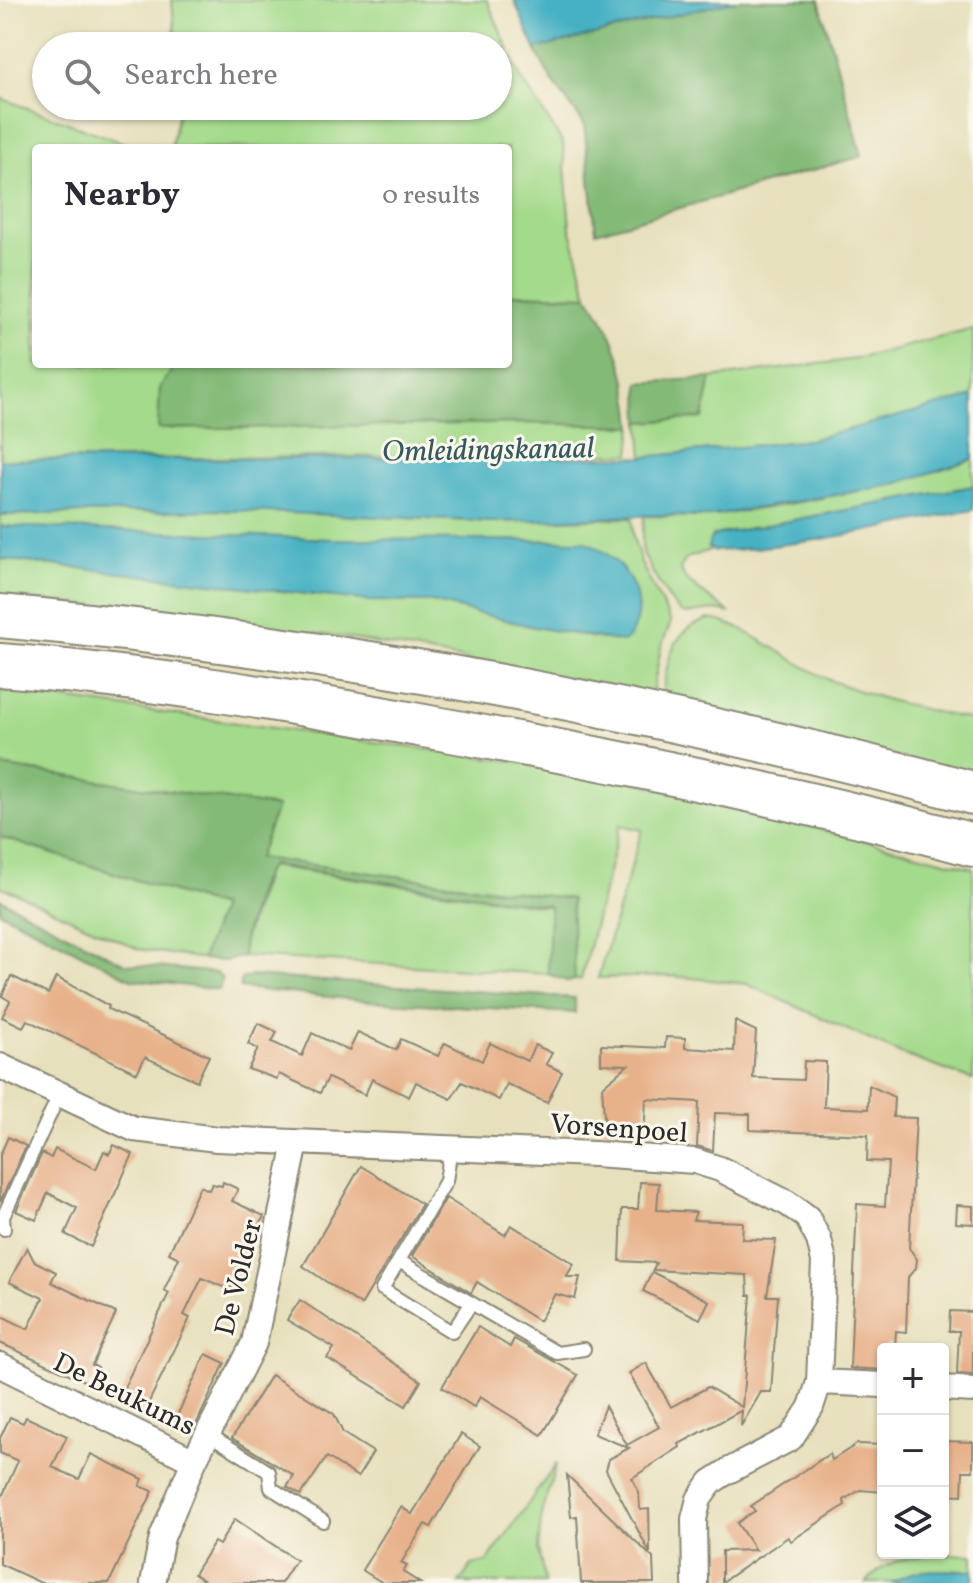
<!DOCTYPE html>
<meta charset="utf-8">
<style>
body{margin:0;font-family:Vollkorn,serif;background:#f2f2f3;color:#2b2b33}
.controls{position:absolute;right:24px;bottom:24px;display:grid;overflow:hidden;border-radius:8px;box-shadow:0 2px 6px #0004}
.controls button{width:72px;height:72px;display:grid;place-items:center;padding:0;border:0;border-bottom:2px solid #e1e1e2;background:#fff;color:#2b2b33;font:40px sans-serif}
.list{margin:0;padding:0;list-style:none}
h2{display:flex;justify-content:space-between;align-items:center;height:104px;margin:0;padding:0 32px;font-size:34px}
h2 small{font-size:26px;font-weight:400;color:#7c7c81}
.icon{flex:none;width:44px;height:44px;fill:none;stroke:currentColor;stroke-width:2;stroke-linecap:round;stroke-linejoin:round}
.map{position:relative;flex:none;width:973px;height:1583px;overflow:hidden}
.search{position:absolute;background:#fff;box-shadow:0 2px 6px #0004;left:32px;top:32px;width:480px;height:88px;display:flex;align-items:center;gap:20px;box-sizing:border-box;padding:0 28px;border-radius:44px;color:#7c7c81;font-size:30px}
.panel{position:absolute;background:#fff;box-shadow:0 2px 6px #0004;left:32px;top:144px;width:480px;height:224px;border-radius:8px}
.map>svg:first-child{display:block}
</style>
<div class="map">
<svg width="973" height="1583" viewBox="0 0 973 1583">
<rect width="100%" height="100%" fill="#fbf7ec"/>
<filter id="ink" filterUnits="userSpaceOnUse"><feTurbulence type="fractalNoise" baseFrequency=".0125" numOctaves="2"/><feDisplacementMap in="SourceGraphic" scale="16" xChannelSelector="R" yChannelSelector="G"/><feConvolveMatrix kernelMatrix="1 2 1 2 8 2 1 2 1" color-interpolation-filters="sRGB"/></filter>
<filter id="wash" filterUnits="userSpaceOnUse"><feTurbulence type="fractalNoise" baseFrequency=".006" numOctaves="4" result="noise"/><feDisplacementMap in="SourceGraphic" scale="32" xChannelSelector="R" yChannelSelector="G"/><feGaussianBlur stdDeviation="1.8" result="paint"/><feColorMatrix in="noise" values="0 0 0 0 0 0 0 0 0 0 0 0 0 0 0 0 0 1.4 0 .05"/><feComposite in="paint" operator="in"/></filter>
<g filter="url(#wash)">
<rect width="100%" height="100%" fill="#e7e0bd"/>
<g fill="#a4da8b" stroke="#68825b" stroke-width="2">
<polygon points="172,0 487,0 521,78 563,143 570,227 588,296 508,294 508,148 171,148 179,106 498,106 498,46 176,46"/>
<polygon points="0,98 137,148 36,148 36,364 177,364 160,387 159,429 525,423 633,426 630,454 0,460"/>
<polygon points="973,329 973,396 809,440 643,457 640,422 703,418 711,378 856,359"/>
<path d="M973 459V486L713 535 710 550 687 558 680 568 686 580 730 613C712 607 704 612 687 614 675 615 644 561 642 548 641 538 644 526 644 516L706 517 768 508 892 485Z"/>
<path d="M218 510 497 522 632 518 633 537 641 563 671 622 661 647 652 694 347 638 212 618 0 596V559L369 601 432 602 534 627 602 639 629 638C650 600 619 555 584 541L333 539 0 526V515Z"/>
<path d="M709 619C741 621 796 666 830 680 876 699 925 710 973 720V776L661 700C669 662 667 632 709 619Z"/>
<polygon points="0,690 604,774 973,868 973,1080 901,1054 747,984 673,976 598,978 642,830 620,825 581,979 575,980 570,899 258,858 276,807 0,766"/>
<polygon points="0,837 221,907 202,959 138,949 0,886"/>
<polygon points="268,866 551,907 548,974 243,956 242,947"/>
<polygon points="557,1463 542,1510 538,1549 545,1583 459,1583 472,1565 487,1562"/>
<path d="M931 1554 973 1555V1571L933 1570 891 1583H866C883 1561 906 1558 931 1554Z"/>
</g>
<g fill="#83ba77" stroke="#577251" stroke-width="2">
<polygon points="737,0 819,0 862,156 596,232 584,124 551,79 535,49"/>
<path d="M508 294 588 296C616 333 629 379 633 426L525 423 158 429 160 387 177 364H508Z"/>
<polygon points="711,378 703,418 640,422 639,383"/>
<path d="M0 766 277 807 258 858 571 899 575 980 569 982 548 974 550 906 272 865C261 871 241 941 243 956L226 961 202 959 221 907 0 837Z"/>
<polygon points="0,899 125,964 217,973 222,979 219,990 131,979 0,912"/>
<polygon points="251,976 575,998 575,1013 369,1001 240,988 241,979"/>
</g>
<g fill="#45b1c3" stroke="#386e77" stroke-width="2">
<polygon points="514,0 737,0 535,49"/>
<polygon points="973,396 973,459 892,485 706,517 663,515 497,522 218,510 0,515 0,460 643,457 809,440"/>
<path d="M973 486V510C887 527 801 547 714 551L708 547 711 537 720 534Z"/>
<path d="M0 526 333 539 584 541C614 553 645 584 636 621 633 630 631 637 623 642L534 627 432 602 369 601 0 559Z"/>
<polygon points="933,1570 973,1571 973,1583 891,1583 911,1573"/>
</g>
<g id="blocks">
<g fill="#e7b18a">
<polygon points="11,976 48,994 56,977 109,1006 108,1009 209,1056 197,1081 145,1057 137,1073 27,1020 23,1027 2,1017 10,1001 2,996"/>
<polygon points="735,1021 756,1031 753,1078 803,1080 804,1061 826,1062 824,1107 868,1109 869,1085 894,1097 893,1117 916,1118 909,1248 917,1259 916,1268 908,1277 906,1332 896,1331 895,1345 887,1344 883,1349 883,1370 850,1368 857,1204 885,1206 888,1162 867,1161 868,1135 750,1130 750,1114 715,1113 713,1151 697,1146 699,1102 646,1099 644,1139 628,1138 628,1130 605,1130 602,1087 628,1065 601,1064 601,1045 665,1048 666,1037 685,1038 685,1048 734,1051"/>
<polygon points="258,1023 277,1032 272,1042 302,1056 312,1033 349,1051 358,1032 396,1050 401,1039 438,1056 445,1043 482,1061 490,1043 527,1061 535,1045 552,1053 546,1064 562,1072 547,1103 507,1084 499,1100 462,1082 451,1099 416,1082 409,1097 372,1079 365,1095 328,1078 320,1093 279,1074 277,1079 248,1069 258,1049 248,1044"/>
<polygon points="8,1137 26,1146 0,1202 0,1155"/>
<polygon points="114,1145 133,1154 91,1247 65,1234 77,1208 48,1193 36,1220 16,1211 42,1153 51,1158 55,1149 96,1169 104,1151 109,1154"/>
<polygon points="361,1166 422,1204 361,1305 303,1266"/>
<polygon points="223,1182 238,1189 232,1201 264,1216 230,1290 202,1278 184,1315 190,1318 147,1406 121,1394 169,1293 164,1290 179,1258 169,1253 200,1186 209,1190 212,1184 222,1186"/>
<polygon points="640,1182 659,1183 657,1210 696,1212 693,1220 743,1222 742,1239 776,1240 767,1296 778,1296 771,1392 761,1392 741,1426 742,1410 679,1444 680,1447 632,1478 639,1492 640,1510 649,1509 650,1553 606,1470 609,1459 629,1448 594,1434 605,1406 627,1445 659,1427 629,1373 646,1363 671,1407 708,1387 742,1407 751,1295 748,1295 747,1275 653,1270 656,1263 620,1261 622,1209 638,1209"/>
<polygon points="446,1198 505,1235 511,1225 574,1264 566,1277 580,1277 575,1299 555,1294 539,1321 477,1282 471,1293 412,1256"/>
<polygon points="957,1205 973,1206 973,1224 956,1223"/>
<polygon points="27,1247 34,1261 56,1272 51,1282 116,1313 92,1365 98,1368 91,1384 0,1343 0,1315 28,1329 43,1298 9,1282"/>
<polygon points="652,1272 709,1301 700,1319 643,1291"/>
<polygon points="300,1300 421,1381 406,1406 327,1358 334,1348 287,1320"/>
<polygon points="950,1311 973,1312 973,1375 957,1374 959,1331 949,1331"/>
<polygon points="478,1327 510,1347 514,1339 578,1375 542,1435 480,1397 474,1407 442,1387"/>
<polygon points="206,1354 225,1363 194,1429 175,1420"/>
<polygon points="271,1375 334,1414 343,1433 373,1452 358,1477 327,1457 301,1495 287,1487 294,1476 232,1438"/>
<polygon points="10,1417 23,1423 26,1417 67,1436 52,1467 79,1479 91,1454 143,1479 140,1486 153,1491 109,1583 41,1583 0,1564 0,1501 18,1461 0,1453 0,1438"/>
<polygon points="461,1434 480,1446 431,1527 425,1524 401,1563 407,1566 403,1572 420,1583 383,1583 362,1570 401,1507 412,1514"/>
<polygon points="943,1441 973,1442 973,1471 963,1471 962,1495 943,1494"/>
<polygon points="857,1444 883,1445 883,1492 860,1490 844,1500 845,1505 791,1541 788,1537 722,1582 722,1551 755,1550 737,1523 755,1511 751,1506 829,1454 832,1460"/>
<polygon points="567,1475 653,1558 654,1583 581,1583 577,1516 571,1517"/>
<polygon points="235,1519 296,1560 281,1583 208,1583 194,1574 214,1542 219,1545"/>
</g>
</g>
</g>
<g filter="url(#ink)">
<use href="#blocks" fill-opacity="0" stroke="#898674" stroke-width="2"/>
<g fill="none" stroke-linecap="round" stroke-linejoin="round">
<defs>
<g id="service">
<polyline points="451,1148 446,1181 382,1289 452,1332 471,1304"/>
<polyline points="4,1229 3,1217 59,1095"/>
<polyline points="399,1261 557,1353 584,1349"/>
<polyline points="210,1435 269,1472 271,1488 323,1521"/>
</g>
<g id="minor">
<polyline points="0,1066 134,1129 217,1139 594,1154 695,1161 720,1169 787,1203 807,1217 819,1240 824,1261 819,1382 811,1407 791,1438 728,1471 711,1482 699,1499 694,1519 695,1583"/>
<polyline points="0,1365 194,1461 162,1537 153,1583"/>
<polyline points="819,1382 883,1385"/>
<polyline points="943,1388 973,1390"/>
<polyline points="194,1461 254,1343 296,1143"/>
</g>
<g id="motorway">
<path d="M0 616C329 646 654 708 973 793"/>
<path d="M0 665C143 676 283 700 424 726 609 759 792 796 973 845"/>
</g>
</defs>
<use href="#service" stroke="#898674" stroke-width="16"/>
<use href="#minor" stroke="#898674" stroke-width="28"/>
<use href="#motorway" stroke="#898674" stroke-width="46"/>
<use href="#service" stroke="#fff" stroke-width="12"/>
<use href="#minor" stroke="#fff" stroke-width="24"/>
<use href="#motorway" stroke="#fff" stroke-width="42"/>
</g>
</g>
<g text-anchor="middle" stroke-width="6" stroke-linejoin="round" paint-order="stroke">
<g font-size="28" fill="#2b2b2b" stroke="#fbf7ec">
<text transform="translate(619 1127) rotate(4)" y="10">Vorsenpoel</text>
<text transform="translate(237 1277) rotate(-76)" y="10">De Volder</text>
<text transform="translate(125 1393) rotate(26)" y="10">De Beukums</text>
</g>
<g font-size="30" font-style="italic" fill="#345a60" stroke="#fbf7ec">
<text transform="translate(488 449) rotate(-1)" y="10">Omleidingskanaal</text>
</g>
</g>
</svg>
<div class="controls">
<button>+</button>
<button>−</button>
<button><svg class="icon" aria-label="layers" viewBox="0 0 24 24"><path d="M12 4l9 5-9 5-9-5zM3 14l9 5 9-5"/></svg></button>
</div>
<div class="search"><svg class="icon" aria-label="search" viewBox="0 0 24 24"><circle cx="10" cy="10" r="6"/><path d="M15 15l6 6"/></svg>Search here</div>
<section class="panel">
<h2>Nearby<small>0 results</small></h2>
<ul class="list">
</ul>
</section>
</div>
